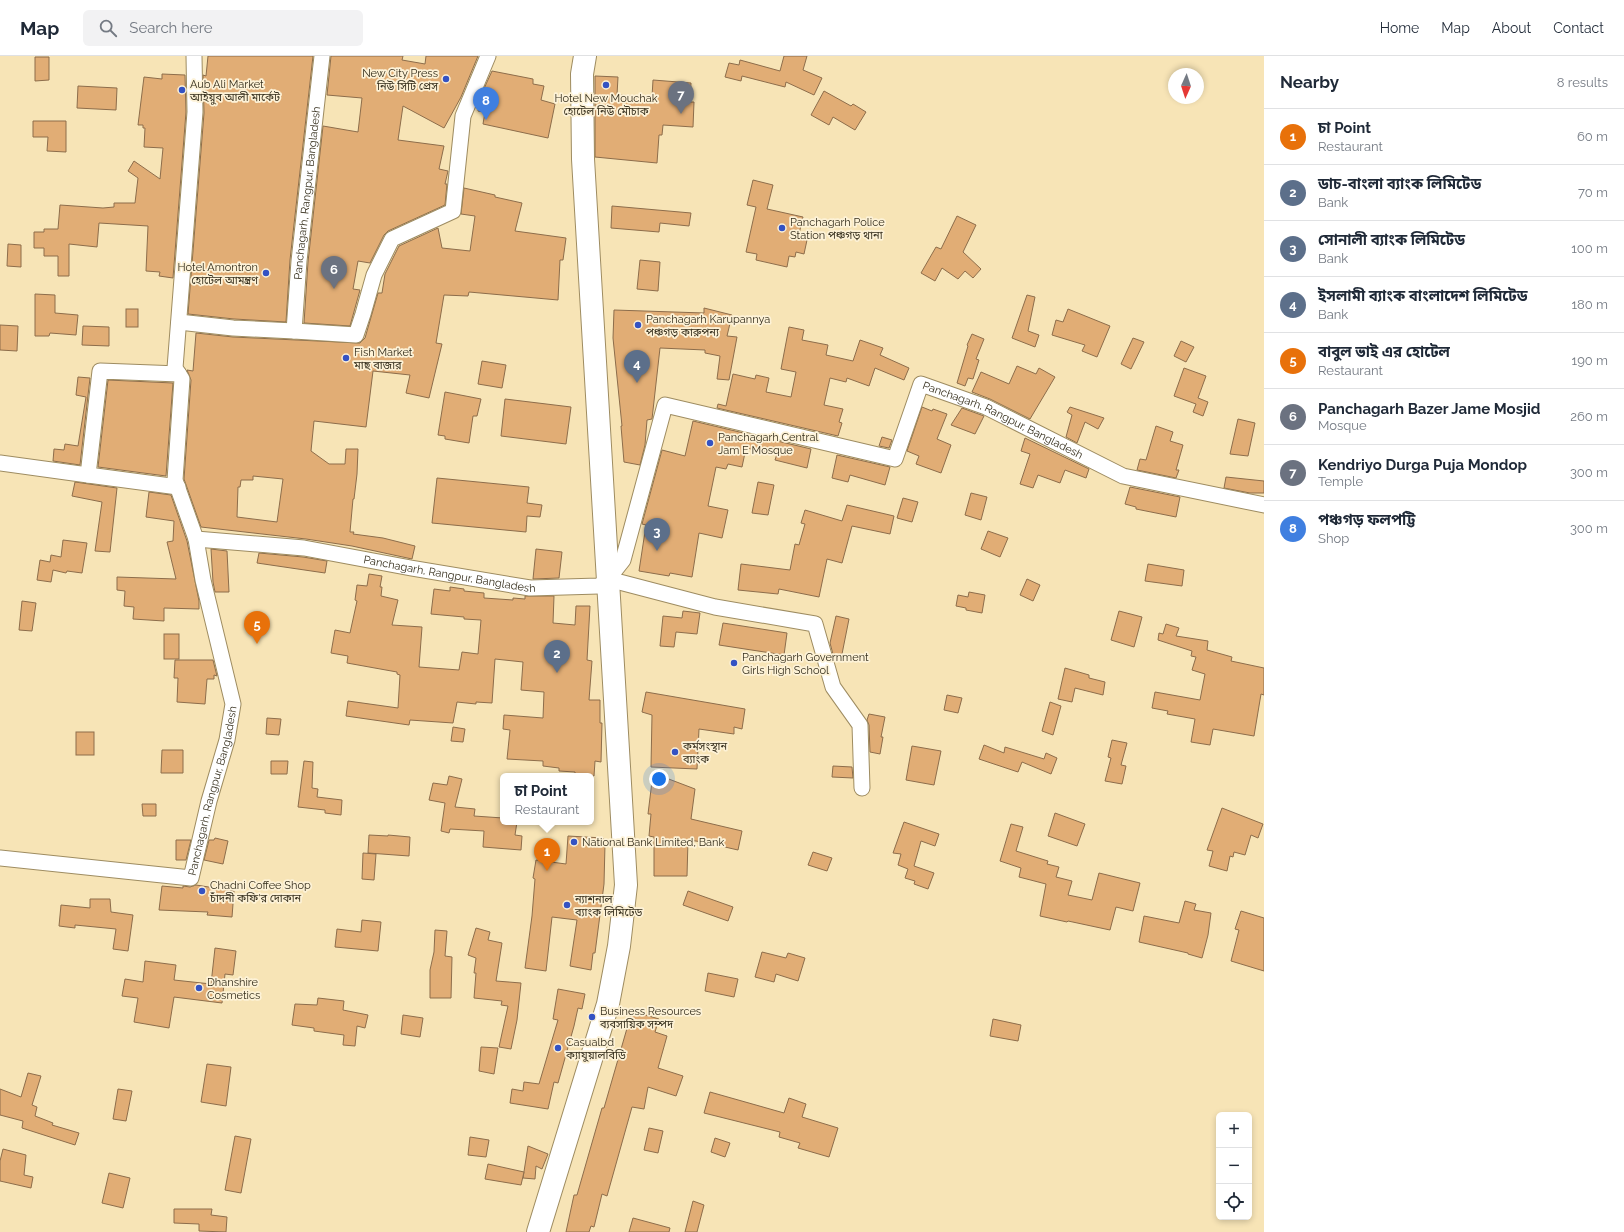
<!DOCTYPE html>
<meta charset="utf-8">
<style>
body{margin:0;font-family:Raleway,"Noto Sans Bengali",sans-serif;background:#f2f2f3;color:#1f2937}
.controls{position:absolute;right:12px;bottom:12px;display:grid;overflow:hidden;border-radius:6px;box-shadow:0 2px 6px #0003}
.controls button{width:36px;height:36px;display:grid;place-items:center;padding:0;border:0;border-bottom:1px solid #e0e1e3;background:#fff;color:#1f2937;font:20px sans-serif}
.compass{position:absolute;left:1168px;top:12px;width:36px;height:36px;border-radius:50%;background:#fff;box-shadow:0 2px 6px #0003;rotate:183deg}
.you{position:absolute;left:659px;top:723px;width:14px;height:14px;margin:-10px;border:3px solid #fff;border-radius:50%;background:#1a73e8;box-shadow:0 0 0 6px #1a73e833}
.badge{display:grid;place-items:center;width:26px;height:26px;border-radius:50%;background:#2563eb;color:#fff;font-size:13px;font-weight:700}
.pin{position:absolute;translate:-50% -33px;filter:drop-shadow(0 1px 2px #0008)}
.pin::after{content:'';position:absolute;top:21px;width:14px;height:12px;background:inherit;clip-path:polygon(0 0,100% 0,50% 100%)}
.popup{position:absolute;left:500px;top:717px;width:94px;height:52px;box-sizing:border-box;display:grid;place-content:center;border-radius:6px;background:#fff;filter:drop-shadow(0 1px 3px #0005);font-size:13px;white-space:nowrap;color:#747a83}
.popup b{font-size:15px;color:#1f2937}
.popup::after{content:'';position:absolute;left:50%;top:100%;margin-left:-8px;border:8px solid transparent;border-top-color:#fff}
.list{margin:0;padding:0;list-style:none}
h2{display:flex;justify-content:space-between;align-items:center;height:52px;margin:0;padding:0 16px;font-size:17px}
h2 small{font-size:13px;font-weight:400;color:#747a83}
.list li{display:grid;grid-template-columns:26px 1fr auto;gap:12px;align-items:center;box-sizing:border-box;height:56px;padding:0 16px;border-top:1px solid #e0e1e3}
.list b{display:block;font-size:15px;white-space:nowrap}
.list p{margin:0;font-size:13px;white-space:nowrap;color:#747a83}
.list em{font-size:13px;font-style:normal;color:#747a83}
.icon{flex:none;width:22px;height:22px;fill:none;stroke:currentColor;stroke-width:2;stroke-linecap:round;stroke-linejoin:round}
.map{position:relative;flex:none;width:1264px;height:1176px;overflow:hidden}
header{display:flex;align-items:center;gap:24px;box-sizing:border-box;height:56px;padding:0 20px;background:#fff;border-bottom:1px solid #e0e1e3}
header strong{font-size:19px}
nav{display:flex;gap:22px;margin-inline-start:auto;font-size:14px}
.search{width:280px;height:36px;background:#f2f2f3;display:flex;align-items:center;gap:10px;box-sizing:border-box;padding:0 14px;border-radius:6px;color:#747a83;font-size:15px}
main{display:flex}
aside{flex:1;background:#fff}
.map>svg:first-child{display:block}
</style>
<header>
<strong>Map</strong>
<div class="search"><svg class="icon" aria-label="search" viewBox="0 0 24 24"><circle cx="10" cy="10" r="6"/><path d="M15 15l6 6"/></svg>Search here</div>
<nav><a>Home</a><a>Map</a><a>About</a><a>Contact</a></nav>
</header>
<main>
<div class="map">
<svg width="1264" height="1176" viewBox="0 0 1264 1176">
<rect width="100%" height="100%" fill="#f7e4b6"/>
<g fill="#e1ad75" stroke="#8d6d4b" fill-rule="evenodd">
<polygon points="208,0 313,0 290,204 286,266 234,263 188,258 204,57 203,19 206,20"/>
<polygon points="331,0 403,0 402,4 425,8 426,0 478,0 461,41 444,72 403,50 398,84 444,90 439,113 448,115 445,128 447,128 445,149 388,175 384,179 370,207 358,205 353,233 360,234 350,270 304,267 308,206 323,70 358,76 362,42 327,39"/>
<polygon points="784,0 807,0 803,14 822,22 814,39 786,26 785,31 742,20 741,25 725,21 729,7 739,9 740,4 780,15"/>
<polygon points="35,1 49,1 49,24 35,25"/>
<polygon points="492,15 533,23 533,28 544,30 541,44 555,48 548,82 483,68 485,56 478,55 482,37"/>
<polygon points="162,18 185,19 186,56 173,222 159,220 160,216 146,215 148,170 99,167 97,191 69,188 69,220 58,220 58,200 44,200 44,192 34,192 34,176 44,176 44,173 58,173 60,149 103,152 114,151 114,147 135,147 138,122 128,115 134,105 160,123 163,92 144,91 145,72 143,72 143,69 138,69 144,21 162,23"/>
<polygon points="595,20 618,21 617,39 652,41 653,24 691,27 690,46 694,46 693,71 663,69 662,79 659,79 657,107 595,101"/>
<polygon points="78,30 117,32 116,54 77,52"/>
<polygon points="824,35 851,50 853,48 866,56 855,74 833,61 829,69 811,59"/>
<polygon points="33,65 66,65 66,96 47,95 48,81 33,81"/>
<polygon points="753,124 773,129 767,153 803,161 798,182 807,184 804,198 796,196 795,201 789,200 787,211 756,204 757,198 746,196 756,151 747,149"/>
<path d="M464 132 495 139V141L522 147 515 175 566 182 563 204H560L558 244 469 236 468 240 444 239 436 287 442 288 429 342 406 337 410 319 373 315 366 371 314 365 311 395 329 408H345L346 393H358L357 418 354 443H353L350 476H354L353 478 383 482 415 490 412 503 352 490 306 483 201 471 184 423 191 324 187 314 193 315 196 277 233 281 360 287 365 282 378 237H382L385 218 399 190 438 172 442 192 470 195 475 160 461 158ZM253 420 283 423 277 466 237 461 238 431H240L241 424H253Z"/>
<polygon points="612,150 691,157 689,170 660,167 659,176 611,172"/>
<polygon points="957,160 976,169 963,196 981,213 973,222 965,215 958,223 942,212 935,225 921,217 936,191 941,193"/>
<polygon points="8,188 21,189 21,211 7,210"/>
<polygon points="640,204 660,206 658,235 637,233"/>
<polygon points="35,238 55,239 55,257 78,259 76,279 50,277 49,280 35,280"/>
<polygon points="1027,239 1035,241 1028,275 1039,279 1035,291 1012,282"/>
<polygon points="704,252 732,259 727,280 737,281 729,324 717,323 720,300 705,297 705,294 660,292 652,363 647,364 645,389 640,409 624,406 621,370 622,370 613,282 614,254 704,257"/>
<rect x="126" y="253" width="12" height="18"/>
<polygon points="1068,253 1110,270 1097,301 1082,295 1085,289 1052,279 1056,264 1063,266"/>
<polygon points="0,269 18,270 17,295 0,294"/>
<polygon points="83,270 109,271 109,290 82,289"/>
<polygon points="789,271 804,274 802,284 828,289 826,299 853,305 860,284 883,292 880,299 909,312 904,324 875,312 869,330 847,322 846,326 830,322 824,349 843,353 839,366 842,367 838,380 717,352 718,348 726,350 733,318 755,323 756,319 769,322 766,336 791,341 796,316 781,313"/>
<polygon points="972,278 984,283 976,303 979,304 973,323 968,322 965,330 957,327 968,290 967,289"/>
<polygon points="1133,282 1144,286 1131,313 1121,308"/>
<polygon points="1181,285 1194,291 1186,306 1174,300"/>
<polygon points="482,305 506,309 502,332 478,328"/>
<polygon points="1017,310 1036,318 1039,312 1055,321 1030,363 990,343 972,336 981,316 1009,328"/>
<polygon points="1184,312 1206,320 1198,342 1208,346 1203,360 1193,356 1196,348 1174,340"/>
<polygon points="78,321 90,322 80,409 53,405 54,393 64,394 65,388 78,390 86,341 76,339"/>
<polygon points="108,324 173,327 166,420 98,411"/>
<polygon points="445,336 481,343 477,360 473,360 469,387 445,383 445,380 438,379"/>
<polygon points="505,343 571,351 566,388 501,380"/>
<polygon points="922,351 932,355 933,353 947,358 937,383 951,389 941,417 916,408 919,400 907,395"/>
<polygon points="1070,351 1104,362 1098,373 1085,366 1077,387 1066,381 1072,359 1067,356"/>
<polygon points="962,352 984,360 975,378 951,369"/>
<polygon points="1238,363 1255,367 1248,400 1230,398"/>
<polygon points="693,365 811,393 807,412 775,404 777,398 746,392 742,411 728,408 726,413 716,411 708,450 728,454 722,482 699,477 692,521 670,517 669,520 639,515 646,469 642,468 662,394 685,400"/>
<polygon points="1156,370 1173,376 1170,385 1183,389 1176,414 1179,414 1176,422 1137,414 1140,403 1146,404"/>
<polygon points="882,381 892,384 889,392 879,390"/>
<polygon points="1025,382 1089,413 1086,422 1065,414 1060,427 1038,419 1033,432 1020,428 1030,398 1021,395"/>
<polygon points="837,399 890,411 885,429 850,419 848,426 832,422"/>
<polygon points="1226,421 1264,425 1264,437 1250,437 1224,432"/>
<polygon points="437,422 529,431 527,447 542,449 540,461 527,460 526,476 432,467"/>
<polygon points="75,426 117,432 110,496 95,495 102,446 72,440"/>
<polygon points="758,426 774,429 768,459 752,457"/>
<polygon points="1130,431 1180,441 1176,461 1136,453 1136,451 1125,448"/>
<polygon points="149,436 171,439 187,485 199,545 199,553 164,552 164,565 133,563 134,551 124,550 125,535 117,534 117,521 176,523 167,486 173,485 174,465 146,461"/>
<polygon points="971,437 987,441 981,464 965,459"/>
<polygon points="903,442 918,446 912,466 897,462"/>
<polygon points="847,449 894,460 890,478 852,470 842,507 827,503 819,541 779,533 778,538 738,534 741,508 790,514 795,488 799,489 805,468 801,467 805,454 842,465"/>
<polygon points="988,475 1008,482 1000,501 981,493"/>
<polygon points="63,484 87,487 82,517 67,515 66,517 53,514 51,526 37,524 40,504 50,506 51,499 61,501"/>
<polygon points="211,493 227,495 229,536 215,536 213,526"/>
<polygon points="536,493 562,496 559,522 533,523"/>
<polygon points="259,497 303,501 327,505 325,517 257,507"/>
<polygon points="1148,508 1184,514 1182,530 1145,525"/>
<polygon points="369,518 382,520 380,531 382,531 381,540 398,544 392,569 422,571 419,611 459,614 462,596 478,598 481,564 464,563 464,561 431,558 434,533 450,535 450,531 464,533 464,535 484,537 484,542 513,544 513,542 525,543 525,540 554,540 553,567 575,569 576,550 590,550 587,604 592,605 589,644 600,644 600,667 602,667 601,706 595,705 594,720 575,720 575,716 559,715 559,712 543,710 543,705 507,703 510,674 503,673 504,659 543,662 544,636 521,634 523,606 495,603 492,647 476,646 476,648 457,646 453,667 410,664 409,669 346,660 348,645 398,652 400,619 397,618 397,616 347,607 348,600 331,597 335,574 350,577 357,545 355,544 357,529 367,530"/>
<polygon points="1027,523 1040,529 1033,545 1020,539"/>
<polygon points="969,536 985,539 982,557 966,554 966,552 956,550 958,539 968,541"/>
<polygon points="22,545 36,547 32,575 19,574"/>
<polygon points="683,555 700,557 697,578 676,576 674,591 660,590 663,560 682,562"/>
<polygon points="1119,555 1142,561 1134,591 1111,584"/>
<polygon points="836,560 849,563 841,603 834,602 830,587"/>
<polygon points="723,567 787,577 784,599 719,589"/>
<polygon points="1166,568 1179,572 1176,580 1208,585 1207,594 1232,601 1231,605 1264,612 1264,639 1261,638 1254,680 1213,673 1210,689 1191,686 1195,663 1167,658 1168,655 1152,652 1155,636 1200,644 1205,618 1192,614 1196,601 1191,600 1192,595 1158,584 1159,577 1163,578"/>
<rect x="164" y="578" width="15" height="25"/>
<polygon points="175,604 213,604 217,620 214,619 214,623 207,623 205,648 177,646 178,622 174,622"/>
<polygon points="1065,612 1089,619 1089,622 1105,626 1103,639 1075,632 1072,646 1058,643"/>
<polygon points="646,636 745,653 742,673 734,671 734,678 699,673 697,713 651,711 652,659 642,656"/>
<polygon points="947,639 962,642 958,657 944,654"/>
<polygon points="1050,646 1061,650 1053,679 1042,675"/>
<polygon points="869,658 885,661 881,681 883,681 880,698 870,696 869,669 867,664"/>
<polygon points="267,662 281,663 279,679 266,678"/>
<polygon points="453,671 465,673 463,686 451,685"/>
<rect x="76" y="676" width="18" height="23"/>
<polygon points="1112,684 1127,687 1121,709 1126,710 1122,728 1105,725 1111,702 1108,701"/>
<polygon points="984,689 1004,697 1005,691 1044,703 1046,697 1057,702 1051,718 1022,706 1018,716 979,703"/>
<polygon points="912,690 941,695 934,729 906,724"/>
<polygon points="162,694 183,694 183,717 161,717"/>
<polygon points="271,705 288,705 287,718 271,718"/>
<polygon points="304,705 313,706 312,732 318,733 317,741 342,744 341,759 325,757 325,754 298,751"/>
<polygon points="833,710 852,711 853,722 832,721"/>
<polygon points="653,717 695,733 691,763 742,775 738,794 703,786 688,784 687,820 654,820 654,781 649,780 651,758 648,758"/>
<polygon points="449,720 462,723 455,751 475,753 474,760 503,762 503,766 517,766 515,779 522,780 521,794 483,791 484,775 450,773 449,777 441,775 445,747 429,744 433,727 447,729"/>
<polygon points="142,748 156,748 156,760 143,760"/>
<polygon points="1222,752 1263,768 1258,782 1251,779 1245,799 1234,796 1233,801 1230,800 1227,815 1209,810 1213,795 1207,794"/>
<polygon points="1055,757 1085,768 1077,790 1048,780"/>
<polygon points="904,766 939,778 935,790 921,785 914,810 934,817 928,833 914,828 915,825 905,822 908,813 898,809 901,798 893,797"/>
<polygon points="1011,768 1023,771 1016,795 1048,805 1047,808 1059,811 1056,821 1072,825 1068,839 1092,844 1099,817 1140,827 1133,855 1116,851 1110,874 1068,865 1067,866 1040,860 1046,828 1019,821 1021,812 1000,805"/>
<polygon points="369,779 388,780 388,779 410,781 409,800 368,797"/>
<polygon points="568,780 603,782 603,788 605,788 604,828 595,897 593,897 591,914 570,910 577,864 552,861 546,915 525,912 532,860 535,823 533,822 536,804 566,808"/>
<polygon points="215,782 228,785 223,808 204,804 209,784 214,784"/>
<polygon points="176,784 191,784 186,804 176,804"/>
<polygon points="813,796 832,802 827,815 808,809"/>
<polygon points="363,797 376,798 374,824 362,823"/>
<polygon points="196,829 234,835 232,861 207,859 208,856 159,854 162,830 183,832 183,830 190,831"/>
<polygon points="688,835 733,851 728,865 683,849"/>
<polygon points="90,843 110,843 111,856 133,859 128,895 113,893 116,873 75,869 75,872 59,870 61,849 90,852"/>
<polygon points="1185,845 1196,848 1194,854 1211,857 1208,879 1202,902 1188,898 1188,897 1139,886 1144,860 1179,867"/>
<polygon points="1241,855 1264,862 1264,915 1231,905 1239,874 1235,873"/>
<polygon points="362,864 381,866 378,895 335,891 337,873 361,876"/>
<polygon points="476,872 490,876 488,884 502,887 496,925 521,927 517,964 511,993 499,991 508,950 501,949 502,945 474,942 476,917 474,917 476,902 468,899"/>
<polygon points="435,874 447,875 445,900 452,901 451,942 430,942 430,914 434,896"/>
<polygon points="215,892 236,895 233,919 225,918 222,947 174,941 169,972 134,966 138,942 122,940 125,923 143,926 145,905 176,909 174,924 211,928"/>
<polygon points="762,896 786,902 788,897 805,902 798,925 776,918 774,926 755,921"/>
<polygon points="708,917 738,923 734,941 705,935"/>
<polygon points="558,933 585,938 582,953 578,952 574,970 558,1027 554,1026 548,1053 510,1047 512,1033 523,1035 524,1026 539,1028 558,964 553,963"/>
<polygon points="318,942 344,945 343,954 368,959 365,972 357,970 355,990 343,989 344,979 314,975 314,972 292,969 295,948 317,949"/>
<polygon points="632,955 659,963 655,976 667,980 658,1012 683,1020 676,1040 648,1031 644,1053 632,1051 607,1140 602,1138 594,1171 591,1170 589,1176 566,1176 574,1139 577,1139 602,1052 604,1052"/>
<polygon points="403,959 423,962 420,981 401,978"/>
<polygon points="993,963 1021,969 1018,985 990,980"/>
<polygon points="481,991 498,992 494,1018 479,1015"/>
<polygon points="207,1008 231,1011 226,1050 201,1046"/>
<polygon points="28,1017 41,1020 32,1049 37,1051 35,1060 53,1067 52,1069 79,1077 75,1089 22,1072 23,1065 0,1059 0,1033 21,1041"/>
<polygon points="118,1033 132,1035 126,1065 113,1063"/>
<polygon points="710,1036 784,1057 789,1042 806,1048 802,1061 838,1072 829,1101 798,1092 800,1087 779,1081 780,1076 704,1057"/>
<polygon points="649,1072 663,1075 658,1097 644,1094"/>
<polygon points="235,1080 251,1083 241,1137 225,1134"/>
<polygon points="470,1081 489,1084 486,1101 468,1099"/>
<polygon points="715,1082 730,1087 725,1101 711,1096"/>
<polygon points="528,1090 548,1098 542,1113 536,1110 535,1123 523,1122"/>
<polygon points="3,1093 26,1099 24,1119 33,1121 31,1132 0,1125 0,1105"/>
<polygon points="488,1108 524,1116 521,1129 485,1123"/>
<polygon points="109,1117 130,1122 123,1152 102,1147"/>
<polygon points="693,1145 704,1149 697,1176 685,1176"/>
<polygon points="174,1153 212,1153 211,1159 227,1161 226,1176 199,1175 199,1168 174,1167"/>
<polygon points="633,1162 670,1172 669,1176 629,1176"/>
</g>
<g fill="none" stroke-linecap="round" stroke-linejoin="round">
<defs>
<g id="minor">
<path id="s1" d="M194 0 195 56 175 312 182 323 175 424 196 483 304 492 411 512 530 532 599 530 608 523 623 504 665 349 895 403 921 328 986 351 1123 420 1264 449"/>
<path id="s2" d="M179 266 233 272 294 275 299 205 322 0"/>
<polyline points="294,275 356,279 363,258 374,219 392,183 453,155 463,60 488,0"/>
<polyline points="0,407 88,419"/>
<polyline points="178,431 88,419 100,315 179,318"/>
<polyline points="608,523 715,551 815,568 833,631 860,669 862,732"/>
<path id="s3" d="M0 802 191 822 209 745 227 684 233 648 203 524 196 483"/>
</g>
<polyline id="trunk" points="538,1176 608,948 619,890 626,829 583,103 582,18 585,0"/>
</defs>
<use href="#minor" stroke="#9e8c61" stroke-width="17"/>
<use href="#trunk" stroke="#9e8c61" stroke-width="24"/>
<use href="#minor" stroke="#fff" stroke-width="15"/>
<use href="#trunk" stroke="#fff" stroke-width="22"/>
</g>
<g fill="#3452c3" stroke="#fdf2d7" stroke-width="1.5">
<circle cx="446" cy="23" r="4"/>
<circle cx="606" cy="29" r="4"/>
<circle cx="182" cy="34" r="4"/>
<circle cx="782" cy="172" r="4"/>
<circle cx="266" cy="217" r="4"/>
<circle cx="638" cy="269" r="4"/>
<circle cx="346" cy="302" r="4"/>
<circle cx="710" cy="387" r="4"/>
<circle cx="734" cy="607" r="4"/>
<circle cx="675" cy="696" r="4"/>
<circle cx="574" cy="786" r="4"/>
<circle cx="202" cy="835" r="4"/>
<circle cx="567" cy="849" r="4"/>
<circle cx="199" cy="932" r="4"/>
<circle cx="592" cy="961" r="4"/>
<circle cx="558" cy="992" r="4"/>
</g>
<g text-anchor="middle" stroke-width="3.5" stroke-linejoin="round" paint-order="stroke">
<g font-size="11" fill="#352e1c" stroke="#fdf2d7" text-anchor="start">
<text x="438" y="21" text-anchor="end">New City Press<tspan x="438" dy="13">নিউ সিটি প্রেস</tspan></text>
<text x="190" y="32">Aub Ali Market<tspan x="190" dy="13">আইয়ুব আলী মার্কেট</tspan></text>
<text x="606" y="46" text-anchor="middle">Hotel New Mouchak<tspan x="606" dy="13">হোটেল নিউ মৌচাক</tspan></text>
<text x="790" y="170">Panchagarh Police<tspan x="790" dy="13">Station পঞ্চগড় থানা</tspan></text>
<text x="258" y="215" text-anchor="end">Hotel Amontron<tspan x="258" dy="13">হোটেল আমন্ত্রণ</tspan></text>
<text x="646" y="267">Panchagarh Karupannya<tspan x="646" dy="13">পঞ্চগড় কারুপন্য</tspan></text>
<text x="354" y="300">Fish Market<tspan x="354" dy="13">মাছ বাজার</tspan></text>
<text x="718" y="385">Panchagarh Central<tspan x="718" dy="13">Jam E Mosque</tspan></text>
<text x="742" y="605">Panchagarh Government<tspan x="742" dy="13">Girls High School</tspan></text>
<text x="683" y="694">কর্মসংস্থান<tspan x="683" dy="13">ব্যাংক</tspan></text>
<text x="582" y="790">National Bank Limited, Bank</text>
<text x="210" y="833">Chadni Coffee Shop<tspan x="210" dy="13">চাঁদনী কফি'র দোকান</tspan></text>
<text x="575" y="847">ন্যাশনাল<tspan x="575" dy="13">ব্যাংক লিমিটেড</tspan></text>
<text x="207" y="930">Dhanshire<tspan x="207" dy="13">Cosmetics</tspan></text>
<text x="600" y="959">Business Resources<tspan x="600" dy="13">ব্যবসায়িক সম্পদ</tspan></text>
<text x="566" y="990">Casualbd<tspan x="566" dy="13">ক্যাযুয়ালবিডি</tspan></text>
</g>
<g font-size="11" fill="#352e1c" stroke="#fdf2d7">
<text dy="4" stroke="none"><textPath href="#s2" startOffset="254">Panchagarh, Rangpur, Bangladesh</textPath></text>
<text dy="4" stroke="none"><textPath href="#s1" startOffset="1498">Panchagarh, Rangpur, Bangladesh</textPath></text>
<text dy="4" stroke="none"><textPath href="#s1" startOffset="746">Panchagarh, Rangpur, Bangladesh</textPath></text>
<text dy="4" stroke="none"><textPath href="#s3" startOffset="282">Panchagarh, Rangpur, Bangladesh</textPath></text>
</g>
</g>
</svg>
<div class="controls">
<button>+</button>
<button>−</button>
<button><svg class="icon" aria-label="locate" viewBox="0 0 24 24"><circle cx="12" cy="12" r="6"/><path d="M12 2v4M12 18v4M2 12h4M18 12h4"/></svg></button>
</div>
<svg class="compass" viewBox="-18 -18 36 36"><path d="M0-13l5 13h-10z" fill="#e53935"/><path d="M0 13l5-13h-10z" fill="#747a83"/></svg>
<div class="you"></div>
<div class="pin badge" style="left:547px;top:815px;background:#e8710a">1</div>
<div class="popup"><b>চা Point</b>Restaurant</div>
<div class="pin badge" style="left:557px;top:617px;background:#5c6f8a">2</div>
<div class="pin badge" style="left:657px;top:495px;background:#5c6f8a">3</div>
<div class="pin badge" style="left:637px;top:327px;background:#5c6f8a">4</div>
<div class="pin badge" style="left:257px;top:588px;background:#e8710a">5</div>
<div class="pin badge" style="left:334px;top:233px;background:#6b7280">6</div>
<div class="pin badge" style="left:681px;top:58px;background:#6b7280">7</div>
<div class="pin badge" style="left:486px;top:64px;background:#3f7fe0">8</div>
</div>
<aside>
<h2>Nearby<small>8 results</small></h2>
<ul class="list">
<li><span class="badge" style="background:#e8710a">1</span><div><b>চা Point</b><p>Restaurant</p></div><em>60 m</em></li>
<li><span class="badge" style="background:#5c6f8a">2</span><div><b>ডাচ-বাংলা ব্যাংক লিমিটেড</b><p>Bank</p></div><em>70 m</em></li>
<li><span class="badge" style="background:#5c6f8a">3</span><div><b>সোনালী ব্যাংক লিমিটেড</b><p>Bank</p></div><em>100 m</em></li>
<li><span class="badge" style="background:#5c6f8a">4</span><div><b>ইসলামী ব্যাংক বাংলাদেশ লিমিটেড</b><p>Bank</p></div><em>180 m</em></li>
<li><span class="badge" style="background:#e8710a">5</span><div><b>বাবুল ভাই এর হোটেল</b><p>Restaurant</p></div><em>190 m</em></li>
<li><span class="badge" style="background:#6b7280">6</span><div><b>Panchagarh Bazer Jame Mosjid</b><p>Mosque</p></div><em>260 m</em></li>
<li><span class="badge" style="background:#6b7280">7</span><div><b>Kendriyo Durga Puja Mondop</b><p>Temple</p></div><em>300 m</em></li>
<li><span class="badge" style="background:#3f7fe0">8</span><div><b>পঞ্চগড় ফলপট্টি</b><p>Shop</p></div><em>300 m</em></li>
</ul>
</aside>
</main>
